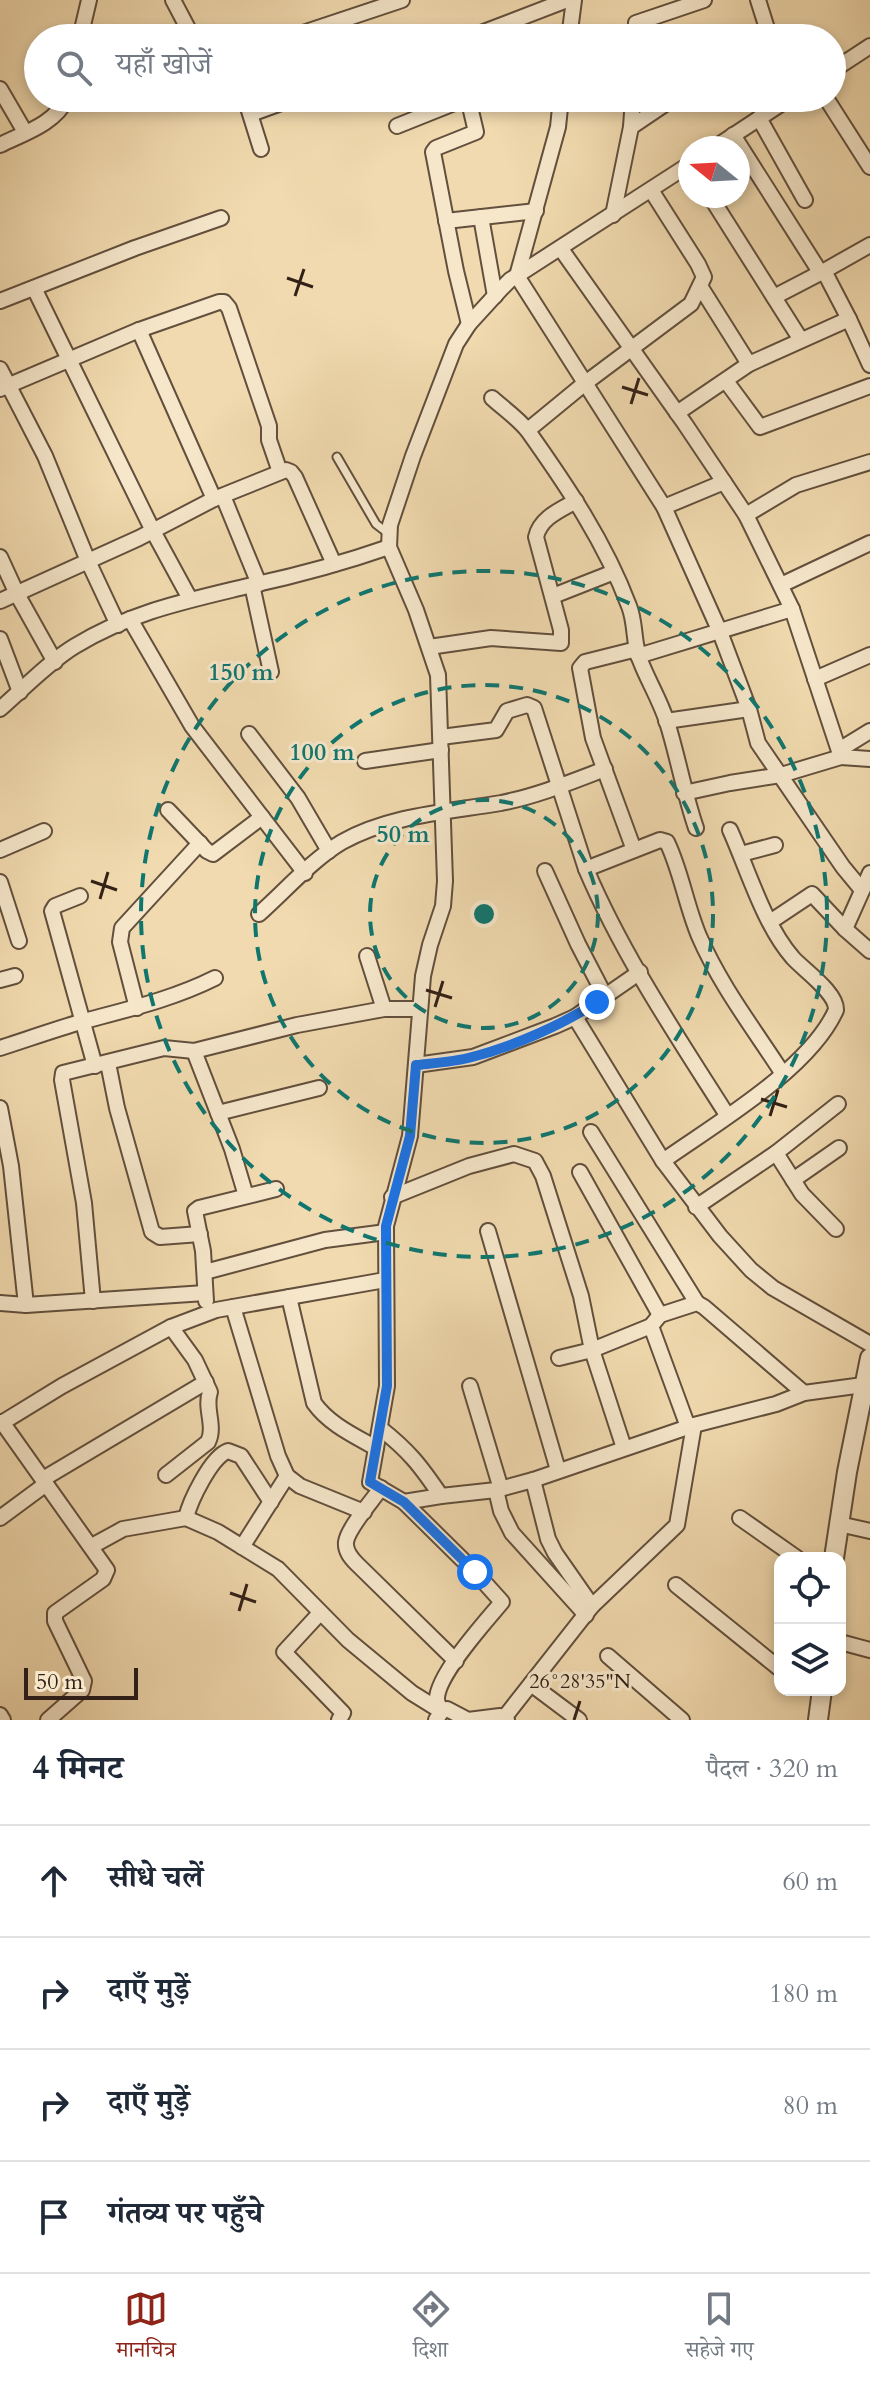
<!DOCTYPE html>
<html lang="hi">
<meta charset="utf-8">
<style>
body{margin:0;font-family:Cardo,"Noto Serif Devanagari",serif;background:#f2f2f3;color:#1f2937}
.controls{position:absolute;right:24px;bottom:24px;display:grid;overflow:hidden;border-radius:16px;box-shadow:0 4px 12px #0003}
.controls button{width:72px;height:72px;display:grid;place-items:center;padding:0;border:0;border-bottom:2px solid #e0e1e3;background:#fff;color:#1f2937;font:40px sans-serif}
.compass{position:absolute;left:678px;top:136px;width:72px;height:72px;border-radius:50%;background:#fff;box-shadow:0 4px 12px #0003;rotate:288deg}
.scale{position:absolute;left:24px;bottom:20px;width:114px;box-sizing:border-box;padding-left:8px;border:4px solid #332117;border-top:0;font-size:22px;line-height:28px;white-space:nowrap;color:#332117;-webkit-text-stroke:6px #f6e7cb;paint-order:stroke}
.stop{position:absolute;width:24px;height:24px;margin:-18px;border:6px solid #1a73e8;border-radius:50%;background:#fff}
.stop.end{background:#1a73e8;border-color:#fff;box-shadow:0 2px 8px #0008}
.list{margin:0;padding:0;list-style:none}
h2{display:flex;justify-content:space-between;align-items:center;height:104px;margin:0;padding:0 32px;font-size:34px}
h2 small{font-size:26px;font-weight:400;color:#747a83}
.list li{display:grid;grid-template-columns:52px 1fr auto;gap:24px;align-items:center;box-sizing:border-box;height:112px;padding:0 32px;border-top:2px solid #e0e1e3}
.list b{display:block;font-size:30px;white-space:nowrap}
.list em{font-size:26px;font-style:normal;color:#747a83}
.icon{flex:none;width:44px;height:44px;fill:none;stroke:currentColor;stroke-width:2;stroke-linecap:round;stroke-linejoin:round}
.map{position:relative;flex:none;width:870px;height:1720px;overflow:hidden}
.search{position:absolute;background:#fff;box-shadow:0 4px 12px #0003;left:24px;right:24px;top:24px;height:88px;display:flex;align-items:center;gap:20px;box-sizing:border-box;padding:0 28px;border-radius:44px;color:#747a83;font-size:30px}
.sheet{height:552px;background:#fff}
nav{display:flex;justify-content:space-around;align-items:center;box-sizing:border-box;height:112px;border-top:2px solid #e0e1e3;background:#fff;font-size:22px;color:#747a83}
nav a{display:grid;justify-items:center;gap:4px}
nav .on{color:#8f2418}
.map>svg:first-child{display:block}
</style>
<div class="map">
<svg width="870" height="1720" viewBox="0 0 870 1720">
<rect width="100%" height="100%" fill="#f1daaf"/>
<filter id="stains"><feTurbulence type="fractalNoise" baseFrequency=".0025" numOctaves="4"/><feColorMatrix values="0 0 0 0 .2 0 0 0 0 .09 0 0 0 0 .02 0 0 0 .5 -.17"/></filter>
<radialGradient id="worn" r=".72"><stop offset=".6" stop-color="#630" stop-opacity="0"/><stop offset="1" stop-color="#630" stop-opacity=".3"/></radialGradient>
<g fill="none" stroke-linecap="round" stroke-linejoin="round">
<defs>
<polyline id="service" points="337,457 376,524 389,534"/>
<g id="minor">
<polyline points="173,0 193,38"/>
<polyline points="758,0 770,38"/>
<polyline points="80,38 89,0"/>
<polyline points="288,38 402,0"/>
<polyline points="468,38 567,0"/>
<polyline points="569,38 574,0"/>
<polyline points="635,38 636,23 704,0"/>
<polyline points="717,38 726,33"/>
<polyline points="832,71 870,46"/>
<polyline points="0,89 25,132"/>
<polyline points="245,98 261,149"/>
<polyline points="468,98 476,132 436,148 433,152 456,271 469,324"/>
<polyline points="561,98 558,127 517,276 664,507 720,632 749,709 758,743 843,867 862,890"/>
<polyline points="826,98 870,167"/>
<polyline points="251,114 295,98"/>
<polyline points="759,118 805,200"/>
<polyline points="397,126 467,98"/>
<polyline points="631,127 674,98"/>
<polyline points="733,135 820,272"/>
<path d="M0 145C24 133 55 124 67 98"/>
<polyline points="714,148 790,98"/>
<polyline points="710,196 801,340"/>
<polyline points="613,215 631,127 633,98"/>
<polyline points="481,217 495,296"/>
<polyline points="446,221 536,211"/>
<polyline points="870,245 824,271 849,319 870,365"/>
<polyline points="561,249 685,424 746,515"/>
<polyline points="700,286 749,364"/>
<polyline points="34,288 153,531 190,599"/>
<polyline points="774,297 824,271"/>
<polyline points="0,301 135,248 221,218"/>
<polyline points="139,330 214,499"/>
<polyline points="0,369 45,456 88,561 118,625"/>
<polyline points="726,381 760,427 870,386"/>
<polyline points="0,389 139,330 219,302 224,302 229,308 269,426 269,440 280,472"/>
<path d="M492 398C503 408 519 419 528 431 567 486 605 542 629 606 636 623 633 643 640 660 648 681 660 700 667 722 678 757 684 793 696 828"/>
<polyline points="677,413 749,364 849,319"/>
<polyline points="528,430 584,384 691,304 704,277 698,264 651,190"/>
<polyline points="223,496 259,584"/>
<polyline points="664,507 724,482"/>
<polyline points="0,557 17,594 55,662"/>
<polyline points="252,585 271,672"/>
<polyline points="781,585 870,543"/>
<polyline points="553,596 614,572"/>
<polyline points="0,601 139,538 214,499 286,470 291,472 295,477 334,564"/>
<polyline points="792,609 746,515 796,485 870,462"/>
<polyline points="130,619 192,726 305,873"/>
<polyline points="0,639 20,692"/>
<path d="M429 647 491 638 561 643V630L536 537C540 518 560 510 576 501"/>
<polyline points="638,656 792,609 841,757 870,759"/>
<polyline points="815,679 870,655"/>
<path d="M0 709C23 689 50 661 75 646 131 612 186 601 248 586 295 576 343 563 389 547"/>
<polyline points="666,721 749,709"/>
<polyline points="249,734 298,798 329,851"/>
<path d="M441 737 496 730 507 711 527 705 534 708 586 869C623 956 677 1036 727 1115"/>
<polyline points="839,750 870,731"/>
<polyline points="365,761 441,750"/>
<polyline points="684,793 730,783 781,775 841,757"/>
<polyline points="168,810 207,851 213,854 262,817"/>
<polyline points="0,850 44,831"/>
<polyline points="634,850 593,738 580,668 585,662 637,649"/>
<polyline points="741,854 775,845"/>
<path d="M586 869 660 840 667 842C681 871 686 905 699 936 720 985 754 1029 783 1074"/>
<polyline points="545,871 578,944 605,996"/>
<polyline points="0,882 19,941"/>
<polyline points="80,896 55,906 52,911 95,1066"/>
<path d="M259 914C285 891 313 859 342 842 390 815 448 812 501 803 537 796 571 782 605 769"/>
<polyline points="770,922 812,894 845,929 870,951"/>
<polyline points="845,929 870,873"/>
<polyline points="367,956 384,1009"/>
<polyline points="0,980 15,976"/>
<polyline points="137,1008 120,942 122,928 200,843"/>
<polyline points="575,1017 663,1161 720,1236 751,1270 773,1288 870,1344"/>
<path d="M0 1048C28 1039 56 1029 84 1021 129 1009 173 999 215 978"/>
<polyline points="194,1051 232,1149 246,1196"/>
<polyline points="108,1063 117,1108 152,1232 160,1237 200,1234"/>
<polyline points="416,1065 473,1057 555,1026 575,1017 640,972"/>
<polyline points="0,1108 11,1166 26,1305"/>
<polyline points="218,1113 319,1088"/>
<polyline points="591,1132 697,1303"/>
<polyline points="776,1153 802,1194 836,1229"/>
<path d="M663 1161C715 1124 810 1069 836 1010 837 993 805 971 793 958 764 925 748 870 730 830"/>
<polyline points="580,1172 660,1315"/>
<polyline points="793,1180 839,1148"/>
<polyline points="392,1197 469,1166 514,1154 535,1161 543,1176 581,1296 592,1350 624,1448"/>
<polyline points="696,1207 776,1153 838,1104"/>
<polyline points="488,1231 558,1470"/>
<polyline points="205,1272 325,1240 386,1232"/>
<path d="M289 1297 314 1403C329 1424 353 1435 376 1448"/>
<polyline points="93,1301 84,1203 62,1080 63,1073 164,1048 194,1051 297,1025 384,1009 420,1009"/>
<polyline points="206,1301 203,1251 195,1211 199,1208 276,1189"/>
<polyline points="0,1303 26,1305 205,1293"/>
<polyline points="233,1307 278,1456 287,1476 300,1486 364,1512"/>
<polyline points="651,1326 688,1427"/>
<polyline points="559,1358 592,1350 651,1326 660,1315 697,1303 704,1307 804,1393"/>
<polyline points="470,1386 501,1489"/>
<polyline points="2,1422 107,1570 103,1579 55,1613 55,1621 84,1681 82,1690 48,1720"/>
<polyline points="0,1424 62,1386 171,1327 216,1310 385,1280"/>
<path d="M380 1428C409 1451 420 1465 441 1496"/>
<path d="M166 1475 208 1442C216 1426 204 1408 210 1392L195 1360 171 1327"/>
<polyline points="43,1479 206,1382"/>
<polyline points="533,1480 548,1539 555,1553 592,1606"/>
<path d="M381 1488C372 1501 348 1528 346 1542 345 1551 351 1558 357 1564L456 1661"/>
<polyline points="496,1490 501,1511 512,1533 586,1615"/>
<polyline points="404,1502 441,1496 496,1490 533,1480 694,1425 776,1404 804,1393 863,1385"/>
<polyline points="0,1518 46,1484"/>
<path d="M186 1518C190 1501 211 1457 228 1451L241 1456 271 1502"/>
<polyline points="740,1518 797,1558"/>
<polyline points="839,1524 870,1531"/>
<polyline points="92,1546 123,1529 186,1518 218,1532 278,1569 348,1640 412,1693 441,1711"/>
<polyline points="242,1547 287,1476"/>
<polyline points="676,1585 780,1669"/>
<polyline points="320,1613 284,1652 343,1713 339,1720"/>
<polyline points="840,1642 870,1650"/>
<polyline points="608,1656 682,1720"/>
<polyline points="531,1684 579,1720"/>
<path d="M442 1711C440 1707 437 1704 437 1699 437 1675 486 1621 502 1602L475 1572 404 1502 370 1482 387 1386 386 1226 410 1136 423 976 430 945 443 906 445 881 438 675 416 610 389 547 390 525 413 456 456 344 469 324 501 289 510 280 690 164"/>
<polyline points="0,1715 3,1720"/>
<polyline points="504,1718 592,1606 677,1525 694,1425"/>
<polyline points="436,1720 442,1711 447,1709 468,1720 500,1716 507,1720"/>
</g>
<g id="tertiary">
<polyline points="834,1558 847,1472 870,1358"/>
<polyline points="818,1720 822,1690"/>
</g>
</defs>
<use href="#service" stroke="#624f3d" stroke-width="11"/>
<use href="#minor" stroke="#624f3d" stroke-width="18"/>
<use href="#tertiary" stroke="#624f3d" stroke-width="22"/>
<use href="#service" stroke="#f6e7cb" stroke-width="7"/>
<use href="#minor" stroke="#f6e7cb" stroke-width="14"/>
<use href="#tertiary" stroke="#f6e7cb" stroke-width="18"/>
</g>
<g fill="none" stroke-linecap="round" stroke-linejoin="round">
<path stroke="#1a73e8" stroke-width="10" d="M475 1572 404 1502 370 1482 387 1386 386 1226 410 1136 416 1065C435 1063 454 1062 472 1057 512 1047 562 1025 597 1002"/>
</g>
<path fill="none" stroke="#332117" stroke-width="3" d="M287 278 313 287M295 296 304 269M622 387 648 395M631 404 639 378M91 881 117 890M100 899 108 872M426 990 452 998M435 1007 443 981M761 1099 787 1107M770 1116 778 1090M230 1593 256 1602M239 1611 247 1584M574 1720 580 1701"/>
<g fill="none" stroke="#0f766e" stroke-width="4" stroke-dasharray="14 10">
<circle cx="484" cy="914" r="114"/>
<circle cx="484" cy="914" r="229"/>
<circle cx="484" cy="914" r="343"/>
</g>
<g font-size="20" text-anchor="middle" fill="#332117" stroke="#f6e7cb" stroke-width="6" stroke-linejoin="round" paint-order="stroke">
<text x="580" y="1688">26°28'35"N</text>
</g>
<circle cx="484" cy="914" r="12" fill="#0f766e" stroke="#f6e7cb" stroke-width="4"/>
<g font-size="24" text-anchor="middle" font-weight="bold" fill="#0f766e" stroke="#f6e7cb" stroke-width="6" stroke-linejoin="round" paint-order="stroke">
<text x="241" y="680">150 m</text>
<text x="322" y="760">100 m</text>
<text x="403" y="842">50 m</text>
</g>
<rect width="100%" height="100%" filter="url(#stains)"/>
<rect width="100%" height="100%" fill="url(#worn)"/>
</svg>
<div class="controls">
<button><svg class="icon" aria-label="locate" viewBox="0 0 24 24"><circle cx="12" cy="12" r="6"/><path d="M12 2v4M12 18v4M2 12h4M18 12h4"/></svg></button>
<button><svg class="icon" aria-label="layers" viewBox="0 0 24 24"><path d="M12 4l9 5-9 5-9-5zM3 14l9 5 9-5"/></svg></button>
</div>
<svg class="compass" viewBox="-18 -18 36 36"><path d="M0-13l5 13h-10z" fill="#e53935"/><path d="M0 13l5-13h-10z" fill="#747a83"/></svg>
<div class="scale">50 m</div>
<div class="stop" style="left:475px;top:1572px"></div>
<div class="stop end" style="left:597px;top:1002px"></div>
<div class="search"><svg class="icon" aria-label="search" viewBox="0 0 24 24"><circle cx="10" cy="10" r="6"/><path d="M15 15l6 6"/></svg>यहाँ खोजें</div>
</div>
<section class="sheet">
<h2>4 मिनट<small>पैदल · 320 m</small></h2>
<ul class="list">
<li><svg class="icon" aria-label="ahead" viewBox="0 0 24 24"><path d="M12 20V5M6 11l6-6 6 6"/></svg><div><b>सीधे चलें</b></div><em>60 m</em></li>
<li><svg class="icon" aria-label="right" viewBox="0 0 24 24"><path d="M7 20v-9h11M14 6l5 5-5 5"/></svg><div><b>दाएँ मुड़ें</b></div><em>180 m</em></li>
<li><svg class="icon" aria-label="right" viewBox="0 0 24 24"><path d="M7 20v-9h11M14 6l5 5-5 5"/></svg><div><b>दाएँ मुड़ें</b></div><em>80 m</em></li>
<li><svg class="icon" aria-label="arrive" viewBox="0 0 24 24"><path d="M6 21V4h12l-3 4 3 4H6"/></svg><div><b>गंतव्य पर पहुँचे</b></div></li>
</ul>
</section>
<nav>
<a class="on"><svg class="icon" aria-label="map" viewBox="0 0 24 24"><path d="M3 6l6-2 6 2 6-2v14l-6 2-6-2-6 2zM9 4v14M15 6v14"/></svg>मानचित्र</a>
<a><svg class="icon" aria-label="directions" viewBox="0 0 24 24"><path d="M12 3l9 9-9 9-9-9zM9 14v-3h6M13 9l2 2-2 2"/></svg>दिशा</a>
<a><svg class="icon" aria-label="saved" viewBox="0 0 24 24"><path d="M7 4h10v16l-5-4-5 4z"/></svg>सहेजे गए</a>
</nav>
